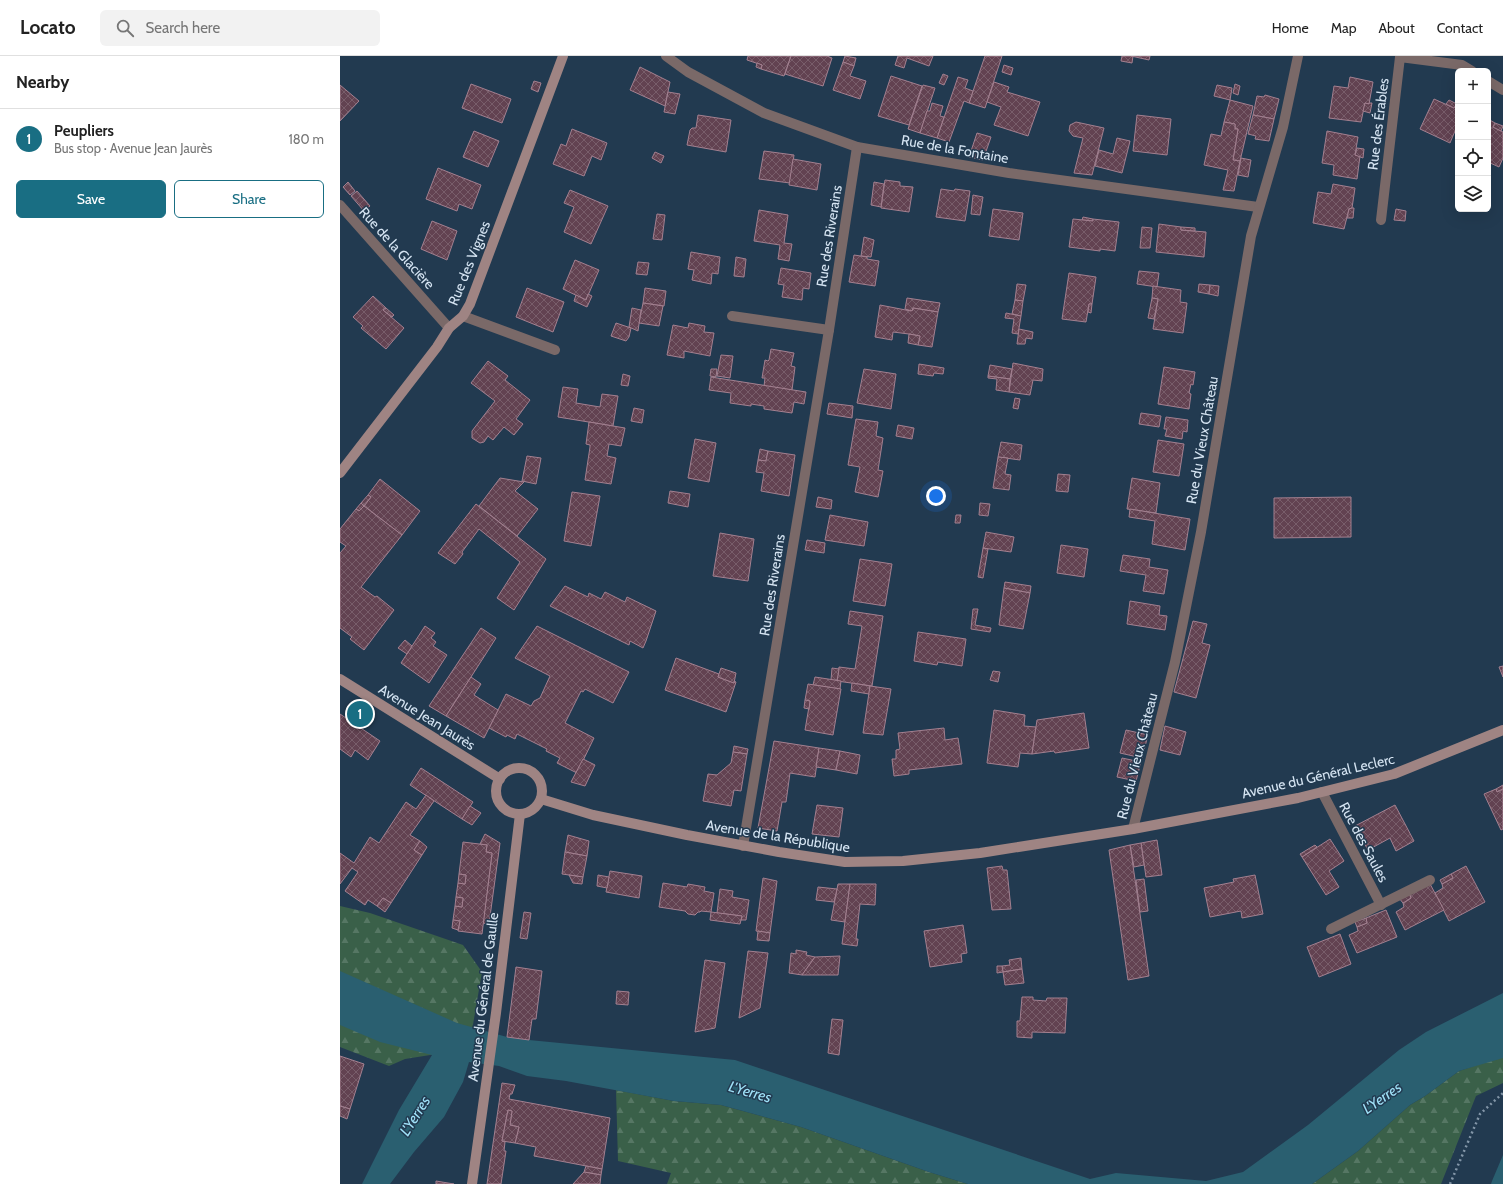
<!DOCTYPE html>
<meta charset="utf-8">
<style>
body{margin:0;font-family:Cabin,sans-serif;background:#f2f2f2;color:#222}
.controls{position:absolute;right:12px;top:12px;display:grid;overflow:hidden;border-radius:6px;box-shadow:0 4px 16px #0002}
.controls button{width:36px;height:36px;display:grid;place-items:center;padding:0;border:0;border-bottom:1px solid #e0e0e0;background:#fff;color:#222;font:20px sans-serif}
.you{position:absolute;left:596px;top:440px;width:14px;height:14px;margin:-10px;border:3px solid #fff;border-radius:50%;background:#1a73e8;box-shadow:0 0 0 6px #1a73e833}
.badge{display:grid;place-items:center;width:26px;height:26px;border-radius:50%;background:#196e83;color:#fff;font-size:13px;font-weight:700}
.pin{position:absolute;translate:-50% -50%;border:2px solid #fff;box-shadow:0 1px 4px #0006}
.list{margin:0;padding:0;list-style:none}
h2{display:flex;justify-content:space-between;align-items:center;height:52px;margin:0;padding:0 16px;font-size:17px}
h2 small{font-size:13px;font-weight:400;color:#767676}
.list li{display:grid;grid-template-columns:26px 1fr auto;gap:12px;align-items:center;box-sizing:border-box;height:60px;padding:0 16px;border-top:1px solid #e0e0e0}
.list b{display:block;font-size:15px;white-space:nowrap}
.list p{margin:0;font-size:13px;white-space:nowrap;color:#767676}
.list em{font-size:13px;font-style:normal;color:#767676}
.actions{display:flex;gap:8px;padding:12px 16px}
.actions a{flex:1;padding:9px 0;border:1px solid #196e83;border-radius:6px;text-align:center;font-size:14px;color:#196e83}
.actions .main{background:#196e83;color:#fff}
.icon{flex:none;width:22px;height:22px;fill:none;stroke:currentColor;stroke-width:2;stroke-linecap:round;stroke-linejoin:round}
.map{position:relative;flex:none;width:1163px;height:1128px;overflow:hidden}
header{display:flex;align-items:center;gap:24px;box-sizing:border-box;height:56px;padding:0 20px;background:#fff;border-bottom:1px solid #e0e0e0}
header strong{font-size:19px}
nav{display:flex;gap:22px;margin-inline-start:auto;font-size:14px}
.search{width:280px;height:36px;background:#f2f2f2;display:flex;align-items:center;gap:10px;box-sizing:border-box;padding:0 14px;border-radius:6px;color:#767676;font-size:15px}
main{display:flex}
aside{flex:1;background:#fff}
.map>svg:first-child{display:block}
</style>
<header>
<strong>Locato</strong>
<div class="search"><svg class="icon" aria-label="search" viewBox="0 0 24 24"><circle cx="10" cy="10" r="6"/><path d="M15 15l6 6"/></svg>Search here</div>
<nav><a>Home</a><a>Map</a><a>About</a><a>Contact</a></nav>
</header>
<main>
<aside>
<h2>Nearby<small></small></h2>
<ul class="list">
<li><span class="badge">1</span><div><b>Peupliers</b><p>Bus stop · Avenue Jean Jaurès</p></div><em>180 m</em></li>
</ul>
<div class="actions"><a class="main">Save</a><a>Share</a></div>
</aside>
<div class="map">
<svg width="1163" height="1128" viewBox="0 0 1163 1128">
<defs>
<pattern id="forest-firs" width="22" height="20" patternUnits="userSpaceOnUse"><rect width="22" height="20" fill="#3a6049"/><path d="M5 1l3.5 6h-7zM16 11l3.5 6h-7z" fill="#567764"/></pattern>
<pattern id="building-cross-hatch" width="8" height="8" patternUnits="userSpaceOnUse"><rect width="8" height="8" fill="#624251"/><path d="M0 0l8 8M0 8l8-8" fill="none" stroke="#785d6a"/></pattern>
</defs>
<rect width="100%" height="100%" fill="#223a50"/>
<g fill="url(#forest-firs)">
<polygon points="0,850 30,857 123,889 142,916 131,980 109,996 65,1003 49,1010 0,991"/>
<polygon points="1158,1002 1163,1002 1163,1027 1136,1040 1101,1128 972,1128 1018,1095 1070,1049 1085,1040 1119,1015"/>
<polygon points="276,1034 334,1045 381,1049 461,1071 589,1116 628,1128 327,1128 331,1117 278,1105"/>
</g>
<g fill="#2a5f70">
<polygon points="0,915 117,967 167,981 189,984 395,1004 750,1123 776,1117 866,1125 903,1116 968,1069 1059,994 1086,976 1163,937 1163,1002 1119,1015 1085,1040 1070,1049 1018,1095 972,1128 628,1128 589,1116 461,1071 381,1049 334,1045 226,1025 187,1020 159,1010 129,1006 123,1026 104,1061 74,1096 50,1128 22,1128 59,1054 92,999 40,986 0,969"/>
<polygon points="1163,1099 1163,1128 1151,1128 1152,1125"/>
</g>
<g fill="url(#building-cross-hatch)" stroke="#a38090">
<polygon points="408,0 451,0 444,20 421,13 422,9 407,4"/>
<polygon points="451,0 487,0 492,2 483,30 445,18"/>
<polygon points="505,0 516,2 514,10 503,6"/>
<polygon points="558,0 593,0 589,10 567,2 564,12 555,9"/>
<polygon points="645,0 662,0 645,52 629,47"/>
<polygon points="782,0 793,0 792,7 781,5"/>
<polygon points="791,0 810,0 809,4"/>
<polygon points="503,6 514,10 510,20 526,25 520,43 493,34"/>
<polygon points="417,7 422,9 421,13 416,11"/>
<polygon points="664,9 673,12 671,19 662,16"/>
<polygon points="300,11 330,26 325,50 290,34"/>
<polygon points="603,18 608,20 604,29 599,27"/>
<polygon points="551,20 582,30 569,69 538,60"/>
<polygon points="618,21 628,24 625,32 633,35 629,47 624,45 609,86 597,82"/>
<polygon points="1010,21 1033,26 1029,48 1025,47 1021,66 989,62 994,30 1008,32"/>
<polygon points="194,25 201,27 198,36 191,33"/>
<polygon points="654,26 669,31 667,36 700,46 688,80 654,69 661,51 647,46"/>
<polygon points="131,28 171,43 162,67 122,52"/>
<polygon points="895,28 900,30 898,39 893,37"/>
<polygon points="0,29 19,45 0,65"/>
<polygon points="583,29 595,32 580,77 568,73"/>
<polygon points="877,29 892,32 890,44 874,40"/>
<polygon points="328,36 340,38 335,58 324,56"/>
<polygon points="925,39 939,43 934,63 913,59 917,40 924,41"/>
<polygon points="1094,43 1114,52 1118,48 1118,76 1115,75 1110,87 1080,73"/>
<polygon points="890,44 913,50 900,105 893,104 898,73 895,73 895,68 884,66"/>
<polygon points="1109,44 1117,48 1114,52 1106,48"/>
<polygon points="592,47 603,50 600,60 604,61 597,82 580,77 587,55 590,55"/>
<polygon points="1025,47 1029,48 1029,47 1032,47 1030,57 1023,55"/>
<polygon points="358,59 391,64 386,96 347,89 350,74 352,72 356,72"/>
<polygon points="797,59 831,63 827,99 793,95"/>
<polygon points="913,59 934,63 929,85 915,83 916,80 908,78"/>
<polygon points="1148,63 1155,67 1153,71 1163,76 1163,102 1159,111 1148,106"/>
<polygon points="736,66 764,72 752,119 734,117 743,82 733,80 729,75 730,69"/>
<polygon points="884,66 895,68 895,73 898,73 893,104 900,105 894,135 883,134 888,114 864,109 871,78 881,80"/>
<polygon points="1155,67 1163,70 1161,75 1153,71"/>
<polygon points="232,73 267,87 261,104 252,100 244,120 213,108 221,88 226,90"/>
<polygon points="134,75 159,85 148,111 123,101"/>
<polygon points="987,75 1018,81 1015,99 1020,100 1017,123 993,119 994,109 982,107"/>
<polygon points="637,77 651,81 643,104 629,101"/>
<polygon points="777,82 790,85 782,117 755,110 759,94 773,98"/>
<polygon points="1017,92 1024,93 1023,102 1015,99"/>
<polygon points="424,95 454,99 450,127 419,123"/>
<polygon points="315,96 324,100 321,107 312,102"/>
<polygon points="901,102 911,104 908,121 898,119"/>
<polygon points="453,103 481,108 477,134 449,129"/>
<polygon points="98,112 141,129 132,153 119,148 117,155 86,143"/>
<polygon points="545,124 560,126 560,130 573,131 569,156 541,152"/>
<polygon points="8,126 15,135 10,139 3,131"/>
<polygon points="534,126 544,128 541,151 531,149"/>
<polygon points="993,128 1015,132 1012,152 1009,153 1004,173 973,167 978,136 991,138"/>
<polygon points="601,133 614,135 615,133 630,135 625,165 596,161"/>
<polygon points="230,134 268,150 251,188 224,176 234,151 224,147"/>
<polygon points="17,135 30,150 24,155 11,140"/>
<polygon points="633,139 643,141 640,159 631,158"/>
<polygon points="1012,152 1014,152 1013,162 1007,162 1009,153"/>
<polygon points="653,153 683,157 679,184 649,180"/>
<polygon points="1056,153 1066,155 1065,165 1054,164"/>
<polygon points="419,154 448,159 444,187 452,188 449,205 438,203 440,189 414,185"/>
<polygon points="317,158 325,159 322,184 313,183"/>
<polygon points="743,161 753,163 753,165 742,164"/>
<polygon points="733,163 753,165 753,163 779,166 775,195 760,193 760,195 729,191"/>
<polygon points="92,165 117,175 107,204 81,193"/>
<polygon points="819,168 841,171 841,174 866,176 864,201 816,196"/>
<polygon points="802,171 812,172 810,192 800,192"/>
<polygon points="841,171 855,172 855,175 841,174"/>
<polygon points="524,181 534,184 531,201 521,200"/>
<polygon points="351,196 380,201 378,218 372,217 371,228 352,224 354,214 348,213"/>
<polygon points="514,199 527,201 527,203 539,205 535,230 509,226"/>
<polygon points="396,201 406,203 404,221 394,220"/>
<polygon points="235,204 259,214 246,244 223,233"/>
<polygon points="298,206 309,207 307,219 296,218"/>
<polygon points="441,212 471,217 469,233 463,232 462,244 442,241 444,229 438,228"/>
<polygon points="799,215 819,217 817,231 797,228"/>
<polygon points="729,217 756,221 752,248 749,248 746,266 722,263"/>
<polygon points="677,228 686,229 683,245 675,244"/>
<polygon points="859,228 870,229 869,238 858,236"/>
<polygon points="870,229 879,230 878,240 869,238"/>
<polygon points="813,230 841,234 840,246 847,247 843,277 813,273 818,243 812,242"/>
<polygon points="187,232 224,246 213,276 176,261"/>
<polygon points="305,232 326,235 324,250 303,247"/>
<polygon points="248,238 252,240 247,251 234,245 236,239 246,244"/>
<polygon points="33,240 46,252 43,254 64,272 46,293 21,272 23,270 13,261"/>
<polygon points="567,242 600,247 598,256 573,252 572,255 565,253"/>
<polygon points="812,242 818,243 814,263 808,262"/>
<polygon points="675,244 683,245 681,260 672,258"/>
<polygon points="303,247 323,250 319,270 299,267"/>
<polygon points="749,248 752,248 751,257 748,256"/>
<polygon points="540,249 571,255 573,254 573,252 598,256 592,291 578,289 580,280 569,278 553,276 552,284 535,281"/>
<polygon points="46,252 54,259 52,261 43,254"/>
<polygon points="292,252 301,254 298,275 289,271"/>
<polygon points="666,257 681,260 678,278 672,277 674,263 665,262"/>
<polygon points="276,267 291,272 289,281 286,285 271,280"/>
<polygon points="349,267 365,270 364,276 374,277 370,300 344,295 344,302 327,299 333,269 348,272"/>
<polygon points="679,273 693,276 692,283 686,282 685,288 677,288"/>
<polygon points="569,278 580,280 578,289 568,287"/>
<polygon points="431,293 454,297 451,310 455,311 452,334 424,330 425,322 422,322 425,304 428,305 429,304"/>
<polygon points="381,299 393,300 390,322 377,320"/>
<polygon points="148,305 168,320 165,324 190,344 176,363 183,368 174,379 164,371 153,384 148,380 144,386 140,387 132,382 132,375 155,345 131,327"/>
<polygon points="673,307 703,313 702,325 693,324 690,339 669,336"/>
<polygon points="579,308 604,312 603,318 594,317 593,320 578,318"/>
<polygon points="650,309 672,313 670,323 648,320"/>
<polygon points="824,311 855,316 853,329 851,328 849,337 851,338 849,353 818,348"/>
<polygon points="371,313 377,313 376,321 370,320"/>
<polygon points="524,313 556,318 551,353 517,347"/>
<polygon points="283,318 290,320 288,330 281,329"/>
<polygon points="648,320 670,323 669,336 656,334 657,323 648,322"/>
<polygon points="371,321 466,336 464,348 454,346 452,357 424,353 424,350 411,348 411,350 390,347 391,337 369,334"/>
<polygon points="223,331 238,333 236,347 260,351 262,338 278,340 273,370 218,361"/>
<polygon points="675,342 680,343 678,353 673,352"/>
<polygon points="489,347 513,350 512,362 487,358"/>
<polygon points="294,352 304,354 302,367 291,365"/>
<polygon points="801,357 821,360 819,371 799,368"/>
<polygon points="826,361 848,364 847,376 843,375 842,383 825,380 827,373 824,373"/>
<polygon points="516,363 538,366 536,380 543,382 538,414 543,415 538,441 515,436 520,411 508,409"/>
<polygon points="249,366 285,372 281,390 269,388 267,400 276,402 271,428 245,424 250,391 250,389 246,388"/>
<polygon points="558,369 574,372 572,383 556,380"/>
<polygon points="355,383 376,387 369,426 348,422"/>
<polygon points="818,384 844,388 839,420 813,416"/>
<polygon points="661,386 682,389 680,404 658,401"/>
<polygon points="420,393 428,395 426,405 418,404"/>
<polygon points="428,395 455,399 449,440 421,435 424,417 416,416 418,404 426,405"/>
<polygon points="187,400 201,402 196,428 182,425"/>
<polygon points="658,401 668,402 665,418 671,419 669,434 653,432"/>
<polygon points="718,418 730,419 728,436 716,435"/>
<polygon points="160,422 184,426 175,435 198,453 177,480 139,450"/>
<polygon points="792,422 820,427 816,457 787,453"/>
<polygon points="40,423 80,455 62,479 24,450 31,441 28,439"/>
<polygon points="330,435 350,438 348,451 328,447"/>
<polygon points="232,436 260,440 251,490 224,485"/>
<polygon points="28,439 31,441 24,450 21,447"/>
<polygon points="478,441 492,444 491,453 476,451"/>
<polygon points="1011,441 1011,481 934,482 934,442"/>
<polygon points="21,447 24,450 19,455 16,453"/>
<polygon points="640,447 650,448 648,460 639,459"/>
<polygon points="136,448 206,503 174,554 157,542 180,506 139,473 122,496 123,498 115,508 98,497"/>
<polygon points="24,450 62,479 21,531 35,541 37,540 54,554 24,594 10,583 12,581 0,572 0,497 6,490 0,486 0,473 16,453 19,455"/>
<polygon points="790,453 850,463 845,494 812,488 815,465 789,461"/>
<polygon points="490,459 528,466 524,490 485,484"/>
<polygon points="616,459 621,459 620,467 615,467"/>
<polygon points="646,476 674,481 671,496 643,492"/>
<polygon points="380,477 414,483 408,525 373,520"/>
<polygon points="467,484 485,487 484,497 465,494"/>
<polygon points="721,489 748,493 744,521 717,517"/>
<polygon points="643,492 648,493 643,522 638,521"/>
<polygon points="783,499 810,503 809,511 828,514 824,538 803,535 806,519 780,515"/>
<polygon points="520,503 552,508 545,550 513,545"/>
<polygon points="665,526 691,530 690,537 664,532"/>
<polygon points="225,530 248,541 249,537 261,543 265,536 285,546 287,541 316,555 306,585 303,592 290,585 289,589 210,550"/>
<polygon points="664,532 690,537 683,573 659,569"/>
<polygon points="790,545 820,550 819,559 827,560 825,574 787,568"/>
<polygon points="633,553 638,553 635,569 651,572 650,576 631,573"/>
<polygon points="510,555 543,560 532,630 497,625 499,611 515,613 522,570 508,568"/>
<polygon points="853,565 867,568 862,587 870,589 856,642 834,636"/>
<polygon points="85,570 95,577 91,582 96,586 93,590 107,599 89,627 61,607"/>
<polygon points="197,570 289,616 273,647 245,633 243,636 241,635 225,667 254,682 237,717 217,707 220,702 206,695 207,693 177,678 175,683 167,679 166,681 149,672 166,638 191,650 194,645 200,642 210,620 175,602"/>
<polygon points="141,572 156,582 106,660 89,650"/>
<polygon points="578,576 626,583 622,610 598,606 597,609 574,605"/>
<polygon points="65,584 72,590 67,598 58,592"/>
<polygon points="336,602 379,618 378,621 394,627 394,625 396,626 386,656 325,634"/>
<polygon points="1163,610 1163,621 1159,611"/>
<polygon points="381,612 396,617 394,627 378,621"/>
<polygon points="492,612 499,613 497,625 491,624"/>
<polygon points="653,615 660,616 658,626 650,624"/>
<polygon points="131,621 141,628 134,639 158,654 144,682 106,660"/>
<polygon points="475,621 501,625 500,633 473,629"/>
<polygon points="512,627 530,630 529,638 511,635"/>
<polygon points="468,628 501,633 493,679 465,674 470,645 465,644"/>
<polygon points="530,630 551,633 543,679 523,677"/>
<polygon points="465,644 470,645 469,653 464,652"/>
<polygon points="654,654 685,659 684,670 696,671 692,698 680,697 678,711 647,707"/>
<polygon points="744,657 749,692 715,697 714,695 692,698 697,664"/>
<polygon points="0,658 40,685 28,704 15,694 11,701 0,693"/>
<polygon points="825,670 846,676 840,699 820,694"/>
<polygon points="604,672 605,684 618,682 622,708 569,714 569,718 554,720 552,703 556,703 556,694 560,693 558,677"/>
<polygon points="786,674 808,679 802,702 780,697"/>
<polygon points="434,685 479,692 475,721 450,717 446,746 442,746 437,775 418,772"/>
<polygon points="394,690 408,693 407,698 393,696"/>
<polygon points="479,692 500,695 496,714 476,711"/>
<polygon points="500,695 520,699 517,718 496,714"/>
<polygon points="393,696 407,698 401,735 394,734 391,750 363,745 368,718 377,719 391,707"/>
<polygon points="782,702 801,706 796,725 777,721"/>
<polygon points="243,703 255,709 245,730 231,726"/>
<polygon points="81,712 133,746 122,763 70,729"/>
<polygon points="1163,729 1163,733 1157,736 1156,733"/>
<polygon points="1156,733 1157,736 1163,733 1163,773 1161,774 1144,738"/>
<polygon points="86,739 94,745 70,779 80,785 74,794 82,799 51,847 43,842 37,850 28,844 25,849 5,835 18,816 12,812 0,828 0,797 14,807 30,781 39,787 66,746 76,753"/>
<polygon points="477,749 503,752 499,781 472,778"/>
<polygon points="1055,749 1074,785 1056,795 1050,782 1028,794 1015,770"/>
<polygon points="130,750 141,757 132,769 122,763"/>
<polygon points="145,778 160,787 149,868 143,867 152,797 146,796 147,789 140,788"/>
<polygon points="228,779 249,785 247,800 225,796"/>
<polygon points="990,783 1004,805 989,815 999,831 986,839 962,801"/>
<polygon points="817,784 822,819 806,821 801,787"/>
<polygon points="80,785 87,791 82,799 74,794"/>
<polygon points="123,786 147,789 146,796 152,797 142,878 118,875 120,865 113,864 115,850 122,851 123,842 116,841 118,827 125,828 126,819 119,818"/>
<polygon points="801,787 804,809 794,811 790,789"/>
<polygon points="790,789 809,920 788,924 769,794"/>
<polygon points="975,789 977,791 962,801 960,798"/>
<polygon points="225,796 247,800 243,821 222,818"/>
<polygon points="662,810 663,814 667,814 671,853 652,854 647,812"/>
<polygon points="1126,810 1145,846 1109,865 1095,837 1103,832 1102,828 1113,822 1111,818"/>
<polygon points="270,815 302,820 299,842 266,836"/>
<polygon points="119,818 126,819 125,828 118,827"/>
<polygon points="1111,818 1113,822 1102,828 1100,824"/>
<polygon points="229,819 243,821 242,828 233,827"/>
<polygon points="258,819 269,821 267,832 257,830"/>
<polygon points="915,819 923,858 902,862 901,855 870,861 864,832 894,826 893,823"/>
<polygon points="423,822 437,825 430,877 416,875"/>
<polygon points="804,823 808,855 800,856 796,824"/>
<polygon points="1089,826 1104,854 1065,874 1056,856 1064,851 1063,847 1071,842 1069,837"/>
<polygon points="323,827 347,831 348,828 365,831 364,835 374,837 371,856 361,855 360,856 358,856 355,859 348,858 345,855 319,851"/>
<polygon points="498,828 510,828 505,866 491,864"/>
<polygon points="510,828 536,828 535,849 520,848 516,883 518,883 517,890 502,888"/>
<polygon points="478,831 497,833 494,846 476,844"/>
<polygon points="380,833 393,835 392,841 409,844 406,864 401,864 402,860 377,857"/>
<polygon points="1069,837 1071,842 1063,847 1059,842"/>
<polygon points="116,841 123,842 122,851 115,850"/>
<polygon points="43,842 51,847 45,856 37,850"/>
<polygon points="1046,854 1057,881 1017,897 1009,879 1018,875 1017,871 1027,867 1026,862"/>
<polygon points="184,856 191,857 187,883 180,882"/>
<polygon points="371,856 402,860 400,868 370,864"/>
<polygon points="1026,862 1027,867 1017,871 1015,866"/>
<polygon points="113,864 120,865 118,874 112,872"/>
<polygon points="623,869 627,897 621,898 622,906 590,911 584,875"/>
<polygon points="418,875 430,877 429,885 417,884"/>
<polygon points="1000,878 1011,908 979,921 967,891"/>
<polygon points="456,894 467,896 466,899 475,901 462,919 449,917 451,897 456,898"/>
<polygon points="408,895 428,897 420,952 399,962"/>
<polygon points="500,900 498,919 462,919 475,901"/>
<polygon points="681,902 682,913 663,916 662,910 670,909 669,904"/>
<polygon points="365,904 385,907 375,972 355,976"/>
<polygon points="657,910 662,910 663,916 657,917"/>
<polygon points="176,911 202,915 196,963 192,963 189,984 167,981"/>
<polygon points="682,913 684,927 665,929 663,916"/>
<polygon points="277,935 289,936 288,949 276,948"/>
<polygon points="682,941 693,941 693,944 706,945 707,942 727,942 725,977 692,976 692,982 677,981 677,965 680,965"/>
<polygon points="492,963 503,964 499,999 488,997"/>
<polygon points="0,1000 24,1008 10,1053 0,1050"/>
<polygon points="162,1027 175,1029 172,1038 170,1038 169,1043 270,1062 262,1113 194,1100 196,1091 175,1087 179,1071 170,1069 172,1055 168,1054 162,1085 165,1086 164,1095 166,1095 161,1128 147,1128"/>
<polygon points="0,1050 10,1053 7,1063 0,1060"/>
<polygon points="168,1054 172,1055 170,1069 179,1071 175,1087 162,1085"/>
<polygon points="246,1110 262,1113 261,1119 244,1116"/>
<polygon points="244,1116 261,1119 260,1128 233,1128"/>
<polygon points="96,1125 114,1128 96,1128"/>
</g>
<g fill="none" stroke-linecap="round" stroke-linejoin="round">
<polyline stroke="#8396a8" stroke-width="2.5" stroke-dasharray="2 3" stroke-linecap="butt" points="1110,1128 1140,1058 1163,1037"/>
<polyline stroke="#7a6968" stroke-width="10" points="123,260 215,294"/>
<g stroke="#7a6968" stroke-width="10">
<polyline points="326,0 348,16 424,57 517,91 669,117 918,151"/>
<polyline points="1148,25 1163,34"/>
<polyline points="0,149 109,272"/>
<polyline points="1041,164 1060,1 1122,9 1132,15"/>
<polyline points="392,260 489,274"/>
<polyline points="982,736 1041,849"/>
<polyline points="793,773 835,606 861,476 911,180 943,71 958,0"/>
<polyline points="403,790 489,274 517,91"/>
<polyline points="991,873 1090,824"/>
</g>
<g stroke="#9f8483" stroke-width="10">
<polyline points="0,417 97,291 109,272 123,260 130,248 223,0"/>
<polyline points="0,623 160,723"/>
<circle cx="179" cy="735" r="23"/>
<polyline points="201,743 253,759 347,779 439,796 505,806 563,805 640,797 793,773 958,742 1054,718 1163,674"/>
<polyline points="132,1128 156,957 180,758"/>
</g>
</g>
<g text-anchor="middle" stroke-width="3" stroke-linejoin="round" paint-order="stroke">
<g font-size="14" fill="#d5e4f2" stroke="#223a50">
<text transform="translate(1038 68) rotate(-83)" y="5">Rue des Érables</text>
<text transform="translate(615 93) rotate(10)" y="5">Rue de la Fontaine</text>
<text transform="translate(489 180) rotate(-81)" y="5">Rue des Riverains</text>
<text transform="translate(57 192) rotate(48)" y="5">Rue de la Glacière</text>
<text transform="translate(129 207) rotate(-68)" y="5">Rue des Vignes</text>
<text transform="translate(862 384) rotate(-80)" y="5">Rue du Vieux Château</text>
<text transform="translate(432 529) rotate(-81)" y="5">Rue des Riverains</text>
<text transform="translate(87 661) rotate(32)" y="5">Avenue Jean Jaurès</text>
<text transform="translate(797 700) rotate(-76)" y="5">Rue du Vieux Château</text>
<text transform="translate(978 720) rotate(-13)" y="5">Avenue du Général Leclerc</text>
<text transform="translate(438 780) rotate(9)" y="5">Avenue de la République</text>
<text transform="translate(1024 786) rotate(62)" y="5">Rue des Saules</text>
<text transform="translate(143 941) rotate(-83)" y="5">Avenue du Général de Gaulle</text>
</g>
<g font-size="15" font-style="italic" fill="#9fe1f8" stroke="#223a50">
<text transform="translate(410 1036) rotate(16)" y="5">L'Yerres</text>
<text transform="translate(1042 1042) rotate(-35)" y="5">L'Yerres</text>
<text transform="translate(75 1060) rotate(-58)" y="5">L'Yerres</text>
</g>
</g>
</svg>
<div class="controls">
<button>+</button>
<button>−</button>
<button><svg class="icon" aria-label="locate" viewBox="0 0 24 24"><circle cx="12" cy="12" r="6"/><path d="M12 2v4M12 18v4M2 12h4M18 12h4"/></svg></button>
<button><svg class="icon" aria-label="layers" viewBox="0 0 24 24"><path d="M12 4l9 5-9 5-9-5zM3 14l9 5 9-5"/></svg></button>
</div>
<div class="you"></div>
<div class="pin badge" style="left:20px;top:658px">1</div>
</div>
</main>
